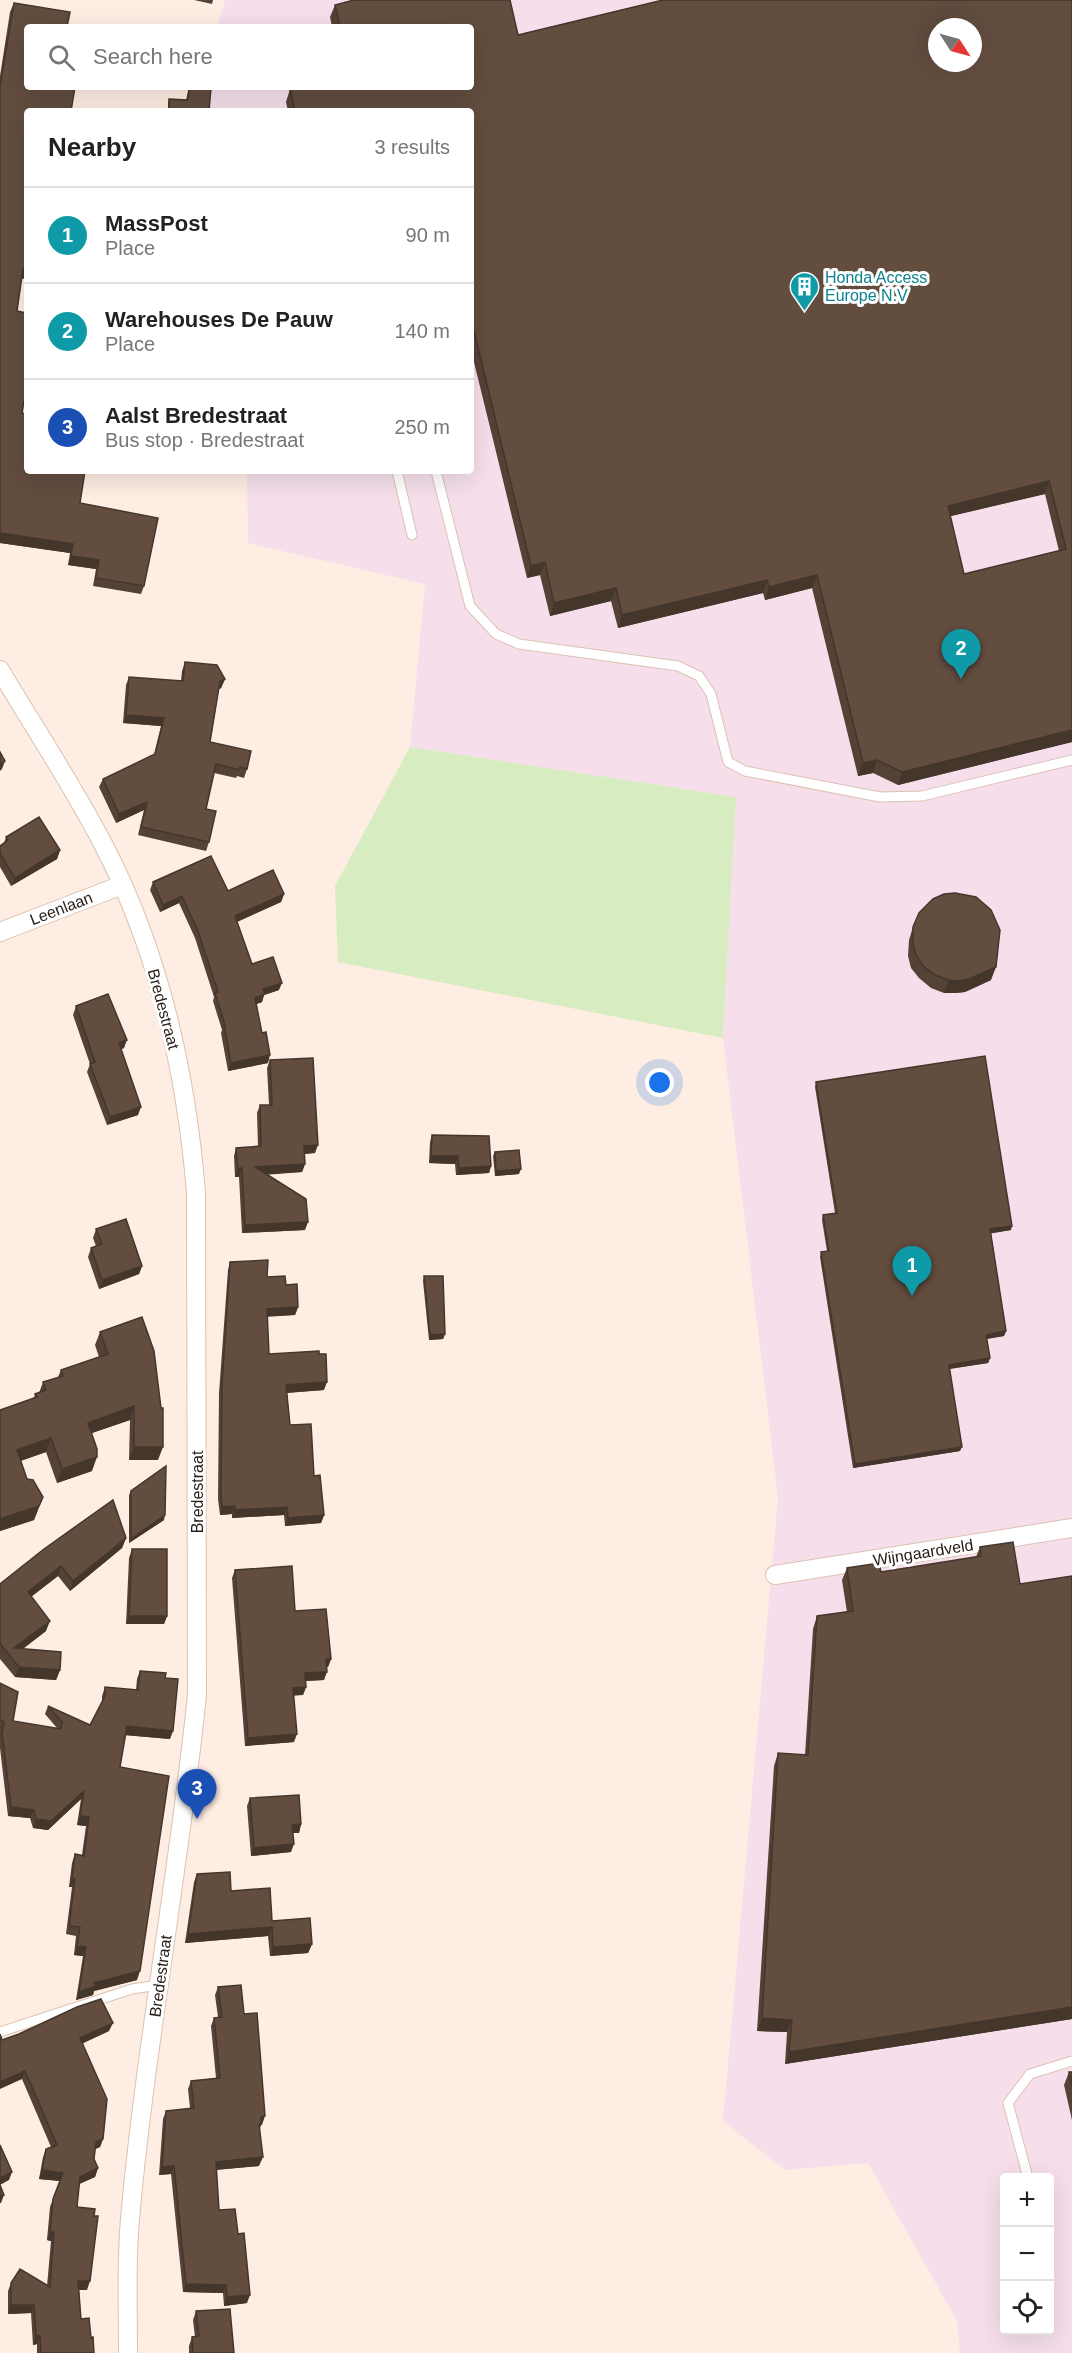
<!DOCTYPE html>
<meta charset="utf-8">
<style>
body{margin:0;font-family:Helvetica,sans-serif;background:#f6f6f6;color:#222}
.controls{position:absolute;right:18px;bottom:18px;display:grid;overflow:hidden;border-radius:6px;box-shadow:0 6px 24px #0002}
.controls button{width:54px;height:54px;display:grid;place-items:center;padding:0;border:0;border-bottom:2px solid #e0e0e0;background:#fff;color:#222;font:30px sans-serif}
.compass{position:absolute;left:928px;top:18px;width:54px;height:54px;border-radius:50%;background:#fff;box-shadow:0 6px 24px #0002;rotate:126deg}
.you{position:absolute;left:660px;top:1083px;width:21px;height:21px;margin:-15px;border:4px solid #fff;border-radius:50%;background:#1a73e8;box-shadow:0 0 0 9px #1a73e833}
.badge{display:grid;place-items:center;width:39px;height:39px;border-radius:50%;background:#9b5828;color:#fff;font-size:20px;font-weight:700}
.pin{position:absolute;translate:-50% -50px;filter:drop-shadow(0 2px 3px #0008)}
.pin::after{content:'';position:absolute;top:32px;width:21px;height:18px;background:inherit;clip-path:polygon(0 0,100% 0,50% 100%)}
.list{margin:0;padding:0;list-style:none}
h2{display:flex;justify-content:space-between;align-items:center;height:78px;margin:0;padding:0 24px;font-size:26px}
h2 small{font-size:20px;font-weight:400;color:#767676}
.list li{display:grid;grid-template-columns:39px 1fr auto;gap:18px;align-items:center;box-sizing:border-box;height:96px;padding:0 24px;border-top:2px solid #e0e0e0}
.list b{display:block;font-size:22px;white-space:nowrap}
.list p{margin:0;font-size:20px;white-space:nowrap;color:#767676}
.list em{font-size:20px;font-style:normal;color:#767676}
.icon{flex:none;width:33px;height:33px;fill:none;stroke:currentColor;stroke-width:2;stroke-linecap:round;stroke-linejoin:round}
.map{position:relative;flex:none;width:1072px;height:2353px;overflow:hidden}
.search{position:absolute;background:#fff;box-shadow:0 6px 24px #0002;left:24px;top:24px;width:450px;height:66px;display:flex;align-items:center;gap:15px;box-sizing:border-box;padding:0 21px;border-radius:6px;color:#767676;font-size:22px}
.panel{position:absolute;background:#fff;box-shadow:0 6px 24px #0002;left:24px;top:108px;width:450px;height:366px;border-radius:6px}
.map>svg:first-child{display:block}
</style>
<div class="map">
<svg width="1072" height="2353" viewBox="0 0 1072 2353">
<rect width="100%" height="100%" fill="#fdede3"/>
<path fill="#f6dfeb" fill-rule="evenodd" d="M225 0H1072V2353H960L957 2321 868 2163 785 2170 723 2121 778 1498 723 1038 736 797 410 747 425 584 248 543 247 471H471V111H209L208 87H471V27H217ZM937 27H973V63H937ZM1004 2178H1050V2330H1004Z"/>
<polygon fill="#d7ecc1" points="410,747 736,797 723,1038 338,962 335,886"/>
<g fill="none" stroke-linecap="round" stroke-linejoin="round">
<defs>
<g id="service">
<polyline points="397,471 412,535"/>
<polyline points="436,471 470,606 496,634 519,644 678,666 699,676 711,694 728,762 745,771 880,797 922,796 1072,760"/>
<polyline points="0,2032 132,1989 158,1985"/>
<polyline points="1028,2178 1008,2103 1030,2074 1072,2061"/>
</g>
<g id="minor">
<path d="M0 670C34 727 71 783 102 842 159 950 186 1072 196 1192L197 1694C180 1866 147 2036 131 2208 126 2256 128 2305 128 2353"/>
<polyline points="0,932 122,885"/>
<polyline points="775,1575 1072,1528"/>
</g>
</defs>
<use href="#service" stroke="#dbc2b1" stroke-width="11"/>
<use href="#minor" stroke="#dbc2b1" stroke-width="20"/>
<use href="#service" stroke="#fff" stroke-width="9"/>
<use href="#minor" stroke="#fff" stroke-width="18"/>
</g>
<g fill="#544236" fill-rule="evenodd">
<polygon points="194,0 213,0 212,4"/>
<path d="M354 0H510L518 35 663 0H1072V742L898 785 873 773 858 776 812 588 765 600 763 593 618 628 611 601 550 616 540 575 527 578 471 350V111H288L286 102 290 89 299 87H471V27H332L330 17 335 5ZM937 27H973V63H937ZM1045 494 1059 551 964 574 950 516Z"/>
<polygon points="14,3 27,111 27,279 21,278 17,311 22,413 27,471 80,503 144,586 141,594 93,586 96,569 68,565 70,553 0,543 0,76 10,12"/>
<polygon points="189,87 209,111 168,111 168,103 169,99 186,100"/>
<polygon points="185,662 225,679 221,688 219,689 210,742 247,769 244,778 237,776 236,778 214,773 206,809 209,842 206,851 138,835 144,810 116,823 99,787 103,779 154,755 161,726 123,723 126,685 129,677 181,681 182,671"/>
<polygon points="6,837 60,850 57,859 11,886 0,867 0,846 4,843"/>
<polygon points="153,882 228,891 284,894 281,902 237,922 252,964 279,990 264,995 262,1002 256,1004 268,1063 228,1071 221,1033 222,1030 213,1001 214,997 195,938 179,903 160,912 150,890"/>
<polygon points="913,927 991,980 965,992 955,993 944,993 931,988 919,978 911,968 908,956 909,940"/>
<polygon points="76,1006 124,1048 121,1049 138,1115 107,1125 87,1072 90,1064 73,1015"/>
<polygon points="270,1060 315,1153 305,1154 305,1164 302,1172 267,1174 305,1230 242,1233 239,1177 235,1177 234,1156 236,1148 258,1147 257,1113 260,1105 269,1105 267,1068"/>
<polygon points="816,1082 1011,1230 991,1233 1006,1331 1004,1336 987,1339 990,1358 988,1363 950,1369 960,1451 853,1468 820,1257 821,1252 827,1251 822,1220 823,1215 835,1213 815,1087"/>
<polygon points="432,1135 491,1166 489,1173 456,1175 455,1164 429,1163 430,1142"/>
<polygon points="495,1152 519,1174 495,1176 493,1156"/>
<polygon points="96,1229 142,1266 139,1274 99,1289 88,1257 91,1248 96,1246 93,1238"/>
<polygon points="230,1262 286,1285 298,1307 295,1315 267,1316 269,1354 324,1390 287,1393 290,1425 314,1476 324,1515 321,1523 285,1526 284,1515 232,1518 232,1514 220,1515 218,1499 219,1393 228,1270"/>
<polygon points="424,1276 445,1334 443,1339 429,1340 423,1281"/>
<polygon points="100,1332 158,1460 129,1460 130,1420 92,1433 92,1471 57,1483 46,1452 20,1461 27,1479 43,1497 34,1520 0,1531 35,1394 39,1393 43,1382 58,1377 61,1370 99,1357 95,1345"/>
<polygon points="131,1491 164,1520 129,1543 129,1495"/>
<polygon points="126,1538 122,1548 70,1591 58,1576 31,1597 46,1631 23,1649 60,1670 56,1680 15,1677 0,1659 0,1584"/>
<polygon points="980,1547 1020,1584 1072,1576 1072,2019 785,2064 787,2032 757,2031 774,1766 778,1753 805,1755 813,1629 817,1616 847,1612 842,1580 847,1568 881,1572 976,1557"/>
<polygon points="132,1549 167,1616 164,1624 126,1624 129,1558"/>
<polygon points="235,1570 295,1611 331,1659 328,1667 326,1667 324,1680 306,1681 306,1687 303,1695 294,1695 294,1742 245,1746 232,1578"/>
<polygon points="140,1671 165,1678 170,1739 125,1735 120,1767 137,1980 94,1991 93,1995 76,2000 83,1956 74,1955 76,1936 66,1934 72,1887 69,1887 72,1863 75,1854 82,1855 86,1826 77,1825 81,1799 48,1830 33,1828 30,1818 8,1816 0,1748 0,1683 13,1721 57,1728 45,1714 48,1706 90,1725 102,1702 102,1696 105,1687 136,1690 137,1679"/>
<polygon points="250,1798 301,1824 299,1833 293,1833 291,1852 251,1856 247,1806"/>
<polygon points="197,1874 231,1891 272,1921 312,1944 308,1953 270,1956 268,1936 185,1943 194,1882"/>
<polygon points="218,1987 244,2014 262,2125 261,2125 260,2128 259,2166 216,2170 219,2210 238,2234 247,2303 224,2306 223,2293 183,2292 171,2174 159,2175 163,2119 166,2111 190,2108 188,2089 191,2081 216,2078 211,2026 214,2018 218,2017 215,1995"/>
<polygon points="109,2031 83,2043 103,2139 100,2147 95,2149 94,2159 98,2168 95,2177 79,2184 77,2207 87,2290 79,2290 81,2319 91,2338 94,2353 37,2353 37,2344 33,2345 31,2313 8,2314 8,2291 11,2283 47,2286 51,2241 47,2240 50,2207 60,2181 39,2179 43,2157 46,2149 51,2147 22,2079 2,2040"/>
<polygon points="1069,2072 1072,2072 1072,2120 1064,2085"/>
<polygon points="196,2311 234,2353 189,2353 189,2346 192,2337 195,2337 193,2320"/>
</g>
<g fill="#45362c">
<polygon points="23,269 27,270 27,279 19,278"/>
<polygon points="1049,481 1045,494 943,518 948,506"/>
<polygon points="0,533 73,544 70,553 0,543"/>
<polygon points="71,556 99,560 96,569 68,565"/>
<polygon points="545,562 540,575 527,578 531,566"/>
<polygon points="817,575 812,588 765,600 769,587"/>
<polygon points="767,580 763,593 618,628 622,615"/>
<polygon points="616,588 611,601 550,616 554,603"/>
<polygon points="225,679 221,688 217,690 220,681"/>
<polygon points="126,715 164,718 161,726 123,723"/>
<polygon points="1072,730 1072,742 898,785 902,772"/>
<polygon points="877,760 873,773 858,776 863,763"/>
<polygon points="5,761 2,769 0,771 0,764"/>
<polygon points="147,802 144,810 116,823 119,814"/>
<polygon points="60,850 57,859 11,886 15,878"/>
<polygon points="284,894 281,902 232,924 235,916"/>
<polygon points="182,896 179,903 160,912 163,905"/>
<polygon points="996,967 991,980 965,992 955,993 944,993 949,980"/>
<polygon points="282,983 279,990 264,995 262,1002 252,1006 255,998 263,989"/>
<polygon points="127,1040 124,1048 116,1051 119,1043"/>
<polygon points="270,1055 268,1063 228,1071 231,1063"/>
<polygon points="141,1107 138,1115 107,1125 110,1117"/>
<polygon points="318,1145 315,1153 301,1154 304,1146"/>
<polygon points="431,1156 458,1156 455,1164 429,1163"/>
<polygon points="305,1164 302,1172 252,1176 255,1167"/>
<polygon points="491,1166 489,1173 456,1175 459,1168"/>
<polygon points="242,1168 239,1177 235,1177 238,1169"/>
<polygon points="521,1169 519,1174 495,1176 496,1171"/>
<polygon points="308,1222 305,1230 242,1233 245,1225"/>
<polygon points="1012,1226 1011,1230 988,1234 990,1229"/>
<polygon points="142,1266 139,1274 99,1289 102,1280"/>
<polygon points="298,1307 295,1315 264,1317 267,1309"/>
<polygon points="1006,1331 1004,1336 985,1339 986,1335"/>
<polygon points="445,1334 443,1339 429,1340 430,1335"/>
<polygon points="990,1358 988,1363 947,1369 949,1365"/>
<polygon points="327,1382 324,1390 283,1393 286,1385"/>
<polygon points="134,1406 130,1420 83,1436 88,1423"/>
<polygon points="51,1438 46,1452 12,1464 17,1450"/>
<polygon points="134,1447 163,1447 158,1460 129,1460"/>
<polygon points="962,1447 960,1451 853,1468 855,1464"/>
<polygon points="97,1457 92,1471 57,1483 62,1469"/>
<polygon points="43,1497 34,1520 0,1531 0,1519"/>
<polygon points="235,1506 232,1514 220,1515 222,1507"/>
<polygon points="287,1507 284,1515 232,1518 235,1510"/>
<polygon points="165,1515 164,1520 129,1543 131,1539"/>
<polygon points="324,1515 321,1523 285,1526 288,1518"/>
<polygon points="126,1538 122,1548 70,1591 73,1581"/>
<polygon points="61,1566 58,1576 24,1602 28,1592"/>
<polygon points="129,1616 167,1616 164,1624 126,1624"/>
<polygon points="50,1621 46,1631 10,1658 14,1648"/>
<polygon points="326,1659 331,1659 328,1667 323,1667"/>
<polygon points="19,1667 60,1670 56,1680 15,1677"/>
<polygon points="327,1672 324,1680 302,1681 305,1673"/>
<polygon points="306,1687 303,1695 290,1696 293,1688"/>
<polygon points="127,1726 173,1731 170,1739 124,1735"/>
<polygon points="297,1734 294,1742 245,1746 248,1738"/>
<polygon points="84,1791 81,1799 48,1830 33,1828 36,1819"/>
<polygon points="11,1807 34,1810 30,1818 8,1816"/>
<polygon points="80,1816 89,1817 86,1826 77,1825"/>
<polygon points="301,1824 299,1833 289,1833 292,1825"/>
<polygon points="294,1844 291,1852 251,1856 254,1848"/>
<polygon points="72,1878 75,1879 72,1887 69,1887"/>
<polygon points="272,1927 268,1936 185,1943 188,1934"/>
<polygon points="312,1944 308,1953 270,1956 273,1947"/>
<polygon points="77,1946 86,1947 83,1956 74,1955"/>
<polygon points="140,1971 137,1980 94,1991 93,1995 76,2000 79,1992 94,1983"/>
<polygon points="1072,2007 1072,2019 785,2064 789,2052"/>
<polygon points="762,2018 792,2020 787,2032 757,2031"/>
<polygon points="113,2023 109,2031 77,2046 80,2038"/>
<polygon points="25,2071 22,2079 0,2089 0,2082"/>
<polygon points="265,2116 262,2125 261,2125 258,2132 261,2117"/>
<polygon points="103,2139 100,2147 93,2150 96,2142"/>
<polygon points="263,2157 259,2166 213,2170 216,2162"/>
<polygon points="174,2166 171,2174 159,2175 162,2167"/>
<polygon points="98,2168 95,2177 77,2185 80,2177"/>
<polygon points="42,2170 63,2173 60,2181 39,2179"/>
<polygon points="12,2172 9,2180 0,2185 0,2178"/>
<polygon points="4,2195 1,2203 0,2203 0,2196"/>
<polygon points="50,2232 54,2232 51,2241 47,2240"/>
<polygon points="78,2281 90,2281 87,2290 75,2290"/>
<polygon points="186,2284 226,2285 223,2293 183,2292"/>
<polygon points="250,2295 247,2303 224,2306 227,2297"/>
<polygon points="11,2305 34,2305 31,2313 8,2314"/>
<polygon points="36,2336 40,2336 37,2344 33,2345"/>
</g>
<g fill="#624d3f" stroke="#45362c" stroke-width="1.5" fill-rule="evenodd">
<path d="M354 0H510L518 35 663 0H1072V730L902 772 877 760 863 763 817 575 769 587 767 580 622 615 616 588 554 603 545 562 531 566 471 319V111H295L290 89 299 87H471V27H340L335 5ZM937 27H973V63H937ZM1049 481 1066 549 964 574 948 506Z"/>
<polygon points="14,3 70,12 67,27 27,27 27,87 75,87 71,111 27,111 27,270 23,269 17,311 27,313 27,384 22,413 27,414 27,471 85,471 80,503 158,518 144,586 96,578 99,560 71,556 73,544 0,533 0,87"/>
<polygon points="189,87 211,88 209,111 169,111 169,99 188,100"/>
<polygon points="185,662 217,665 225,679 220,681 210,742 251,751 247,769 240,767 239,770 216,764 206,809 216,811 209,842 141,827 147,802 119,814 103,779 155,754 164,718 126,715 129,677 183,681"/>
<polygon points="0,752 5,761 0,764"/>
<polygon points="39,817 60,850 15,878 0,854 0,846 8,840 6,837"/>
<polygon points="211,856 228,891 273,870 284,894 235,916 252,964 273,957 282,983 263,989 265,994 255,998 262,1033 266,1032 270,1055 231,1063 224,1025 225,1025 215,993 218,992 198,931 182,896 163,905 153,882"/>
<polygon points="955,893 976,897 991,910 1000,930 996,967 969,979 959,981 949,980 935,975 923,966 916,955 913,944 913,927 919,913 933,899 944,894"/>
<polygon points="108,994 127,1040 119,1043 141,1107 110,1117 90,1064 95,1062 76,1006"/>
<polygon points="985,1056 1012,1226 990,1229 1006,1331 986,1335 990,1358 949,1365 962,1447 855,1464 821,1252 829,1251 823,1215 837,1213 816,1082"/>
<polygon points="313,1058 318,1145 304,1146 305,1164 255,1167 306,1199 308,1222 245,1225 242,1168 238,1169 236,1148 261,1146 260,1105 272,1105 270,1060"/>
<polygon points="432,1135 489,1136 491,1166 459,1168 458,1156 431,1156"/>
<polygon points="519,1150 521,1169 496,1171 495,1152"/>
<polygon points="126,1219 142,1266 102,1280 91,1248 102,1244 96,1229"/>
<polygon points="268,1260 267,1277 285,1276 286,1285 297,1284 298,1307 267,1309 269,1354 319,1351 319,1354 326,1354 327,1382 286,1385 290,1425 311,1424 314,1476 320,1475 324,1515 288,1518 287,1507 235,1510 235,1506 222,1507 221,1491 222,1385 230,1262"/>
<polygon points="424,1276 443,1276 445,1334 430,1335"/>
<polygon points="142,1317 154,1351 161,1408 163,1408 163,1447 134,1447 134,1406 88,1423 97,1449 97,1457 62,1469 51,1438 17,1450 27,1479 33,1480 43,1497 39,1506 0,1519 0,1410 37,1397 35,1394 46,1390 43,1382 63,1376 61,1370 108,1354 100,1332"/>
<polygon points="166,1466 165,1515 131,1539 131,1491"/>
<polygon points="113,1500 126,1538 73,1581 61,1566 28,1592 50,1621 14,1648 61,1652 60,1670 19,1667 0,1644 0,1584 44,1549"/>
<polygon points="1013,1542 1020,1584 1072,1576 1072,2007 789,2052 792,2020 762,2018 778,1753 808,1755 817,1616 853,1611 847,1568 879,1563 881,1572 981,1556 980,1547"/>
<polygon points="132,1549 167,1549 167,1616 129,1616"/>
<polygon points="292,1566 295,1611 326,1609 331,1659 326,1659 327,1672 305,1673 306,1687 293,1688 297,1734 248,1738 235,1570"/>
<polygon points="140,1671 166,1673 165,1678 178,1679 173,1731 127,1726 120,1767 169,1776 140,1971 94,1983 96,1986 79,1992 86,1947 77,1946 80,1927 69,1926 75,1879 72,1878 75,1854 84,1856 89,1817 80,1816 84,1791 51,1821 36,1819 34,1810 11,1807 2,1733 4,1722 0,1720 0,1683 18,1692 13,1721 61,1729 62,1722 48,1706 90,1725 105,1696 105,1687 138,1690"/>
<polygon points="299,1795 301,1824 292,1825 294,1844 254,1848 250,1798"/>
<polygon points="230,1872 231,1891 270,1888 272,1921 310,1918 312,1944 273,1947 272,1927 188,1934 197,1874"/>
<polygon points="241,1985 244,2014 257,2013 265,2116 261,2117 261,2124 259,2124 263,2157 216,2162 219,2210 235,2209 238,2234 244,2233 250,2295 227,2297 226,2285 186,2284 174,2166 162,2167 166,2111 194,2108 191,2081 220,2078 214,2018 222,2017 218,1987"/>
<polygon points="101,1999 113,2023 80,2038 107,2099 103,2139 96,2142 94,2159 98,2168 80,2177 77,2207 95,2209 94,2216 98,2216 90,2281 78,2281 81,2319 89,2318 91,2338 93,2337 94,2353 41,2353 40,2336 36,2336 34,2305 11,2305 11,2283 20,2269 50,2287 54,2232 50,2232 53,2199 63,2173 42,2170 46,2149 57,2145 25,2071 0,2082 0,2034 2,2040 19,2034 77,2007"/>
<polygon points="1069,2072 1072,2072 1072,2087"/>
<polygon points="0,2145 12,2172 0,2178"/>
<polygon points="0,2185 4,2195 0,2196"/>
<polygon points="230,2309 234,2353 193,2353 192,2337 199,2336 196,2311"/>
</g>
<defs>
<symbol id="building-pin" viewBox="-11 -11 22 30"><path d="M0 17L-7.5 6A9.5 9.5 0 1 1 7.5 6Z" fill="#0f9aa8" stroke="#fefefe"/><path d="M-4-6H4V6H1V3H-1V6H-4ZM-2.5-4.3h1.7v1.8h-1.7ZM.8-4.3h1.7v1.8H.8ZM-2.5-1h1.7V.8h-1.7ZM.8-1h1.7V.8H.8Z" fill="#fff"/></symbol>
</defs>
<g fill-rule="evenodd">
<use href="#building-pin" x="788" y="270" width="33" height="45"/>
</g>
<g text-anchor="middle" stroke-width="6" stroke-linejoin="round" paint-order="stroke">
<g font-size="16" fill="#0d838f" stroke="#fefefe" text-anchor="start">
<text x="825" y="283">Honda Access<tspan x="825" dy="18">Europe N.V</tspan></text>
</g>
<g font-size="16" fill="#251c16" stroke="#fefefe">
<text transform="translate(61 908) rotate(-21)" y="6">Leenlaan</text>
<text transform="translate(164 1009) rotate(75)" y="6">Bredestraat</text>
<text transform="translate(197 1492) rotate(-90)" y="6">Bredestraat</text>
<text transform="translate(923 1552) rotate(-9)" y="6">Wijngaardveld</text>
<text transform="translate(160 1976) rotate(-82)" y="6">Bredestraat</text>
</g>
</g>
</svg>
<div class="controls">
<button>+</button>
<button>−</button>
<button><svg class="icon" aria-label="locate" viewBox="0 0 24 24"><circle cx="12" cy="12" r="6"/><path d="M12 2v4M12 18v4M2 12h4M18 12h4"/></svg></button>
</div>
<svg class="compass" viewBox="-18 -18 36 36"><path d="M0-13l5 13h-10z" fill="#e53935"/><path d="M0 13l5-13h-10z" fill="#767676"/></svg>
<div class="you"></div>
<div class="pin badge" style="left:912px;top:1296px;background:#0f9aa8">1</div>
<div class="pin badge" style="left:961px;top:679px;background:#0f9aa8">2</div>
<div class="pin badge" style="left:197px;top:1819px;background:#1a4fb4">3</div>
<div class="search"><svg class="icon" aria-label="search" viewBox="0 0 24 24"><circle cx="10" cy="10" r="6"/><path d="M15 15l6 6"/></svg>Search here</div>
<section class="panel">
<h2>Nearby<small>3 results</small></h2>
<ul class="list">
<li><span class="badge" style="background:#0f9aa8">1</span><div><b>MassPost</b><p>Place</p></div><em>90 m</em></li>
<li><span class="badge" style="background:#0f9aa8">2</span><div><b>Warehouses De Pauw</b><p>Place</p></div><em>140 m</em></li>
<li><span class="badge" style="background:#1a4fb4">3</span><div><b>Aalst Bredestraat</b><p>Bus stop · Bredestraat</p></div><em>250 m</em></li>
</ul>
</section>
</div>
